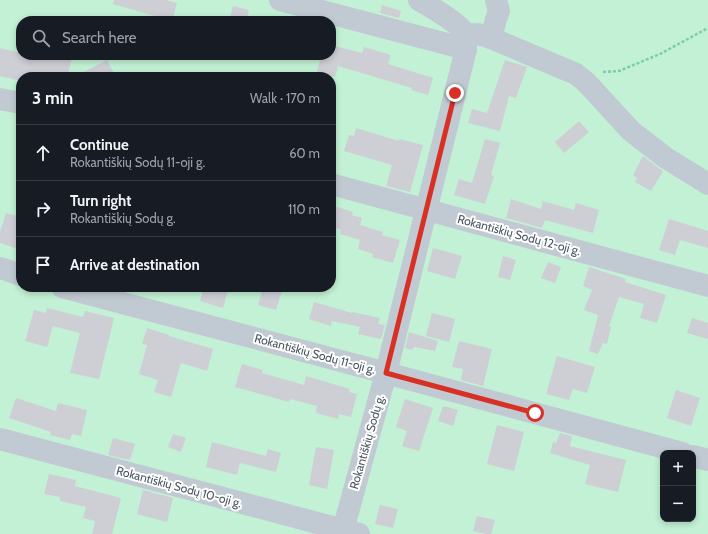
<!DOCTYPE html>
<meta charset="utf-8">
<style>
body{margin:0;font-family:Cabin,sans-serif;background:#242831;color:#f1f3f6}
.controls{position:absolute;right:12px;bottom:12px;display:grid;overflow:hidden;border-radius:8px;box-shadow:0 2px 6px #0003}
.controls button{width:36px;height:36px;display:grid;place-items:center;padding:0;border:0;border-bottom:1px solid #363941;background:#171b24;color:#f1f3f6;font:20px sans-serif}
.stop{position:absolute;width:12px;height:12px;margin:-9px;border:3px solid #d93025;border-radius:50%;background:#fff}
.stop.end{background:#d93025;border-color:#fff;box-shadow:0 1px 4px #0008}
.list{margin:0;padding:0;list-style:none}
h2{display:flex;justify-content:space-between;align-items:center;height:52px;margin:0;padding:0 16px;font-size:17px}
h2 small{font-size:13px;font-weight:400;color:#9ea1a6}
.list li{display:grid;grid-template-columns:26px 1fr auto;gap:12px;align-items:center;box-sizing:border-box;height:56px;padding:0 16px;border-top:1px solid #363941}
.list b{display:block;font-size:15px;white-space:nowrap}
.list p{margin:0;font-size:13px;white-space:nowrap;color:#9ea1a6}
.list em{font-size:13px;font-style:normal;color:#9ea1a6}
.icon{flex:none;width:22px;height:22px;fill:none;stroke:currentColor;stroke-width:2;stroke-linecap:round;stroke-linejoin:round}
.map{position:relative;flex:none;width:708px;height:534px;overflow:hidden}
.search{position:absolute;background:#171b24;box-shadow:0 2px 6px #0003;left:16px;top:16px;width:320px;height:44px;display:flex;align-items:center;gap:10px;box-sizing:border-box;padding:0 14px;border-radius:16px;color:#9ea1a6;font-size:15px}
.panel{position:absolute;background:#171b24;box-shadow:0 2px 6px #0003;left:16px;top:72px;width:320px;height:220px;border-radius:16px}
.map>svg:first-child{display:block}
</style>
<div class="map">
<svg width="708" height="534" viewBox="0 0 708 534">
<rect width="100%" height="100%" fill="#f5f3f3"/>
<path fill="#c3f1d5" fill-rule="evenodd" d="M0 0H708V534H0ZM21 21H331V55H21ZM21 77H331V287H21ZM663 453H693V519H663Z"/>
<g fill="#cdcfd5">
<polygon points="114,0 166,0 177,3 172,21 113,4"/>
<polygon points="382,5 401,11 399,18 380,13"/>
<polygon points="233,6 249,10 246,21 229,21"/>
<polygon points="331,45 362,53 364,47 391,55 388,64 433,78 428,95 411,90 412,88 338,66 335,77 317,72 321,55 331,55"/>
<polygon points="0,48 21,53 21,55 73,55 67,77 21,77 21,81 0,76"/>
<polygon points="107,60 116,77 74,77"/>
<polygon points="505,60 527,67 516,98 509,96 500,131 468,123 472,109 487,113"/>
<polygon points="579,121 589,132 564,153 555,142"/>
<polygon points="356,128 399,141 399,139 423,145 410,192 386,186 392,165 344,151 349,135 354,136"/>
<polygon points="485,139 500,143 491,175 494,176 485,204 454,195 459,179 472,183"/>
<polygon points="643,156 663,171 651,191 635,182 637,178 633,175"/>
<polygon points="511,199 541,209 543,201 574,210 576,203 599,210 593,233 545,220 542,228 506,218"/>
<polygon points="334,206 353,212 352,215 362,218 360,225 383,232 382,235 400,240 393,263 372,257 373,254 358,249 360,240 340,234 341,230 331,226 331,215"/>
<polygon points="6,213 21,217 21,250 0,243 0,232"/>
<polygon points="669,219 708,231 708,248 680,240 675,255 659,250"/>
<polygon points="433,248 462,256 455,279 427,271"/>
<polygon points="503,256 516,260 510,280 498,277"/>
<polygon points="548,262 561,267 555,283 541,278"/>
<polygon points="589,267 626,279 625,282 666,295 657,323 640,318 644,304 619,297 609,326 611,327 607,344 603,343 598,354 589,351 598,315 584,310 592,290 583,286"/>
<polygon points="204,287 229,287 223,308 200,301"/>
<polygon points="263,287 271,287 282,290 276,310 258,305"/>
<polygon points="314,302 352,313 352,312 380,318 378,324 385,325 381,339 358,334 360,327 332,321 331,326 309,319"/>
<polygon points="47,308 83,317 85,311 114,318 99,379 70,373 80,333 53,326 47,347 25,341 34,310 46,313"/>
<polygon points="432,313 455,319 449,342 426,336"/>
<polygon points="692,318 708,323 708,339 687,333"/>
<polygon points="147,328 169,335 169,336 213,349 207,371 181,363 171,397 154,392 158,380 139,374 147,345 142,344"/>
<polygon points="409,332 438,341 435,351 414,347 412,350 405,348"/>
<polygon points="459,341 492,349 483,386 461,380 463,369 452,367"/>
<polygon points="557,356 595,367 587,393 573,389 569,400 546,394"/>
<polygon points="242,364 263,370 262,373 304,385 306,376 350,389 349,392 357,394 351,417 339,414 338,419 316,413 317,406 290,399 289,402 235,387"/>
<polygon points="676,390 700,398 691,426 667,418"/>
<polygon points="16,398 56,411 58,403 87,410 81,436 72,434 70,440 50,435 51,432 9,418"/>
<polygon points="405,399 433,408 419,451 402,446 407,431 396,427"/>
<polygon points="443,406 458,410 453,426 438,421"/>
<polygon points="497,425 524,432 514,471 487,464"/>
<polygon points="560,433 572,436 570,446 626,460 618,492 585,484 590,465 550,453 553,442 556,443"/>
<polygon points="173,434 186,438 181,452 168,447"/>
<polygon points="113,438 135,444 130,460 108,455"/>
<polygon points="212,442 266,456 268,449 281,453 276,472 240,463 237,475 206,467"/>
<polygon points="316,447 334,450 327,489 309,485"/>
<polygon points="49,474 76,480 75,486 121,498 112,534 92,534 95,521 83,518 86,507 60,501 60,497 44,494"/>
<polygon points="143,490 173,498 167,522 137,514"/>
<polygon points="380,505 398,509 393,528 375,524"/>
<polygon points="477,516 495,520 491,534 486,534 473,531"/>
</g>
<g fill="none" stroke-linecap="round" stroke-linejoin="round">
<polyline stroke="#7ad0a6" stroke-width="2.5" stroke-dasharray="3 2" stroke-linecap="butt" points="603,72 619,71 660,54 708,28"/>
<g stroke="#c1cad2" stroke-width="22">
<polyline points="280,0 466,49"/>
<polyline points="466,35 478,34 491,38 576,74 586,82 631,131 666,158 708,184"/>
<polyline points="491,38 496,19 499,11 496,0"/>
<polyline points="0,99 21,103"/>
<polyline points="331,184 708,286"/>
<polyline points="0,268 21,275"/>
<polyline points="62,287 386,373 683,453"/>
<polyline points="0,439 359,534"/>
<polyline points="693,456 708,460"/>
<path d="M342 534 386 373 466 49C466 44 467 38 465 34 461 24 429 6 419 0"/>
</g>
</g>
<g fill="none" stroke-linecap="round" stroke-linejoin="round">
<polyline stroke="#d93025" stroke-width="5" points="455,93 386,373 535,413"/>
</g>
<g text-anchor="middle" stroke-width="4" stroke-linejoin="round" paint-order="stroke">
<g font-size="12" fill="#4a5661" stroke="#fff">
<text transform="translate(519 235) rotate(15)" y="4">Rokantiškių Sodų 12-oji g.</text>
<text transform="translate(315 354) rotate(15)" y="4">Rokantiškių Sodų 11-oji g.</text>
<text transform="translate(367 442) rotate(-74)" y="4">Rokantiškių Sodų g.</text>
<text transform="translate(179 487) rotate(15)" y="4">Rokantiškių Sodų 10-oji g.</text>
</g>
</g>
</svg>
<div class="controls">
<button>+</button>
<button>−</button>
</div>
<div class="stop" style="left:535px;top:413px"></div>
<div class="stop end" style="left:455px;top:93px"></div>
<div class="search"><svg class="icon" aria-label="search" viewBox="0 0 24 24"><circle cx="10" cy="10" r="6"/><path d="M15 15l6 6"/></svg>Search here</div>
<section class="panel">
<h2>3 min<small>Walk · 170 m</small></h2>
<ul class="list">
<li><svg class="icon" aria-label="ahead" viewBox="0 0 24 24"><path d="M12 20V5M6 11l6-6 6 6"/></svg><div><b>Continue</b><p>Rokantiškių Sodų 11-oji g.</p></div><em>60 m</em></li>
<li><svg class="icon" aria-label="right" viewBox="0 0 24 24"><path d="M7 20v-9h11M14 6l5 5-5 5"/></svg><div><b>Turn right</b><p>Rokantiškių Sodų g.</p></div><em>110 m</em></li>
<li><svg class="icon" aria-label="arrive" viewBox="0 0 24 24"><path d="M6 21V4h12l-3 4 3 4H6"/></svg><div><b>Arrive at destination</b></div></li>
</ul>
</section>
</div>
